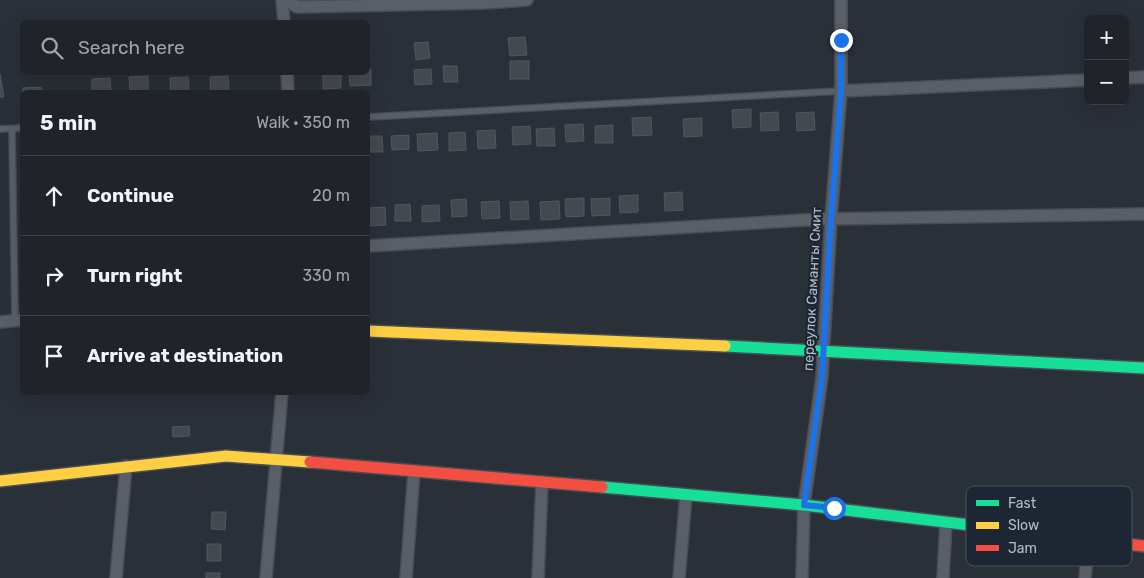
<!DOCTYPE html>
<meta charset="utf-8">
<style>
body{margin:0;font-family:Rubik,sans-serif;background:#282c32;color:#f1f3f6}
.controls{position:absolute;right:15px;top:15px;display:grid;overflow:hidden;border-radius:8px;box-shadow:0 5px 20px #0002}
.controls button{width:45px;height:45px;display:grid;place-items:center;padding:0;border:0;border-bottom:1px solid #3d4147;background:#20242a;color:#f1f3f6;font:25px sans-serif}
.stop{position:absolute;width:15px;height:15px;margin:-11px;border:4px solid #1a73e8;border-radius:50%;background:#fff}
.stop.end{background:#1a73e8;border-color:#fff;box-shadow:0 1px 5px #0008}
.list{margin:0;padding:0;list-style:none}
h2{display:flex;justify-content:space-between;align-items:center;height:65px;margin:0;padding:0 20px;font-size:21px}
h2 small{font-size:16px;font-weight:400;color:#a2a4a8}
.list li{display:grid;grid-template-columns:32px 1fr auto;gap:15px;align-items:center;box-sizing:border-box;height:80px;padding:0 20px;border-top:1px solid #3d4147}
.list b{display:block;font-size:19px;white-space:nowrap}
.list em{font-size:16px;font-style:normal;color:#a2a4a8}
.icon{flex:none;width:28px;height:28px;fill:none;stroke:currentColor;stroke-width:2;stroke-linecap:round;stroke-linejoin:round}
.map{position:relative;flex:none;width:1144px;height:578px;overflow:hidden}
.search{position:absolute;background:#20242a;box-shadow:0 5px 20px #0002;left:20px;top:20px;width:350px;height:55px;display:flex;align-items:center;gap:12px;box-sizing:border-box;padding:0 18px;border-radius:8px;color:#a2a4a8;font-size:19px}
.panel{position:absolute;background:#20242a;box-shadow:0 5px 20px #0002;left:20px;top:90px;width:350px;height:305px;border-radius:8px}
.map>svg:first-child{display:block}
</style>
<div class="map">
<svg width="1144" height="578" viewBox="0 0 1144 578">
<rect width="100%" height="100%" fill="#2a3038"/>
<g fill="#444950" stroke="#52575f">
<polygon points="525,37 527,55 510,56 508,38"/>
<polygon points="428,42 430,58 416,60 414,43"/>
<rect x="510" y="61" width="19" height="18"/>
<polygon points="443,66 457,66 458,82 444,82"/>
<polygon points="368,69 371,69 371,85 350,86 349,72 368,72"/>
<polygon points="431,69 432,84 415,85 414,70"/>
<polygon points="323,72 341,72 341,88 323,89"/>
<polygon points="0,74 4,97 0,97"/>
<polygon points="148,76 148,92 130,92 129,77"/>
<polygon points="228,76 229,92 211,92 210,77"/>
<polygon points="188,77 189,92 171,92 170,78"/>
<polygon points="110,78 111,92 92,92 92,79"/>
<polygon points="41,87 42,92 23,92 23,88"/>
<polygon points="751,109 751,127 733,128 732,110"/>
<polygon points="778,112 779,130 761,131 760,113"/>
<polygon points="814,112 815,130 797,131 796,113"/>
<polygon points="651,117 652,135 633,136 632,118"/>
<polygon points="702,118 702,136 684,137 683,119"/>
<polygon points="583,124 584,141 566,142 565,125"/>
<polygon points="613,125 613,143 595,143 595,126"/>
<polygon points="530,126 531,144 513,145 512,127"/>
<polygon points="554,128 555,146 537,146 536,129"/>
<polygon points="495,130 496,148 478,149 477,131"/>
<polygon points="465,132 466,150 449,151 449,133"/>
<polygon points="437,133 438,150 418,151 417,134"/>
<polygon points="409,135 409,149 392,150 391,136"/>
<polygon points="368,136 382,136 383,152 368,152"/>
<polygon points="682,192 683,210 665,211 664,193"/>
<polygon points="638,195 638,212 620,213 619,196"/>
<polygon points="584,198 584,216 566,217 565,199"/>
<polygon points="610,198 610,215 592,216 591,199"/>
<polygon points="466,199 467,216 452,217 451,200"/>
<polygon points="499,201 500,218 482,219 481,202"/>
<polygon points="528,201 529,219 511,220 510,202"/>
<polygon points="559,201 560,219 541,220 540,202"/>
<polygon points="410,204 411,221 395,221 395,205"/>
<polygon points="439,205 440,221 422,222 422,206"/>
<polygon points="385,207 386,225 368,226 368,208"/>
<polygon points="189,426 190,436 173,437 172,427"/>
<polygon points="212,512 226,512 225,530 211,529"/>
<rect x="207" y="544" width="14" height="17"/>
<rect x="206" y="573" width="14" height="5"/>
</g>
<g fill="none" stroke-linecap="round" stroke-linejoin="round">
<defs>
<g id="lane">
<polyline points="368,117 841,91"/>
<polyline points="0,129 22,128"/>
<polyline points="12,129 15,319"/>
</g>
<g id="street">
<polyline points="282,0 284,22"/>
<polyline points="286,0 297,7 483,3 527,0"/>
<polyline points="287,72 288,92"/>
<polyline points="1125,78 1144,77"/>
<polyline points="841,91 1088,80"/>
<polyline points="368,246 822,219 1144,214"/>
<polyline points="0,322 22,320"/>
<polyline points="116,578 126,466"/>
<polyline points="266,578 282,392"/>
<polyline points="406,578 414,471"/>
<polyline points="538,578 542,482"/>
<polyline points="679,578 686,495"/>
<polyline points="802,578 804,505 822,377 831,219 841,91 841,0"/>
<polyline points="943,578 946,522"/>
<polyline points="1085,578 1089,539"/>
</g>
<g id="fast">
<polyline points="725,346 1144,368"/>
<polyline points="602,487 804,505 1061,536"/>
</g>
<g id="slow">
<polyline points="368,331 725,346"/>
<polyline points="0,481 226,456 310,462"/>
</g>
<g id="jam">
<polyline points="310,462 602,487"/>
<polyline points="1061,536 1144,546"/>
</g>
</defs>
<use href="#lane" stroke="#484c53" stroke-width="8"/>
<use href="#street" stroke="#484c53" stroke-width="14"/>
<use href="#fast" stroke="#484c53" stroke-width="14"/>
<use href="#slow" stroke="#484c53" stroke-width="14"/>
<use href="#jam" stroke="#484c53" stroke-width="14"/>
<use href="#lane" stroke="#5a5e66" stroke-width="5.5"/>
<use href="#street" stroke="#5a5e66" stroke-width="11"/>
<use href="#fast" stroke="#16e098" stroke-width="11"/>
<use href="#slow" stroke="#ffcf43" stroke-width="11"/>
<use href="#jam" stroke="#f24e42" stroke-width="11"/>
</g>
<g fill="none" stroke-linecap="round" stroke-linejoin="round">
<polyline stroke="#1a73e8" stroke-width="6" points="834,508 804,505 822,377 831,219 841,91 841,40"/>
</g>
<g text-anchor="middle" stroke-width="4.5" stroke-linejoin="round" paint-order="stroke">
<g font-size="14" fill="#b4bcc9" stroke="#1d2633">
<text transform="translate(812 289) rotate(-87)" y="5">переулок Саманты Смит</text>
</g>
</g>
<rect x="966" y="486" width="166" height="80" rx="8" fill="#1d2633" stroke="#4a5360" stroke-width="1"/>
<rect x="976" y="500" width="23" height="6" fill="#16e098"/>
<rect x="976" y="522" width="23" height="7" fill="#ffcf43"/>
<rect x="976" y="545" width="23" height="6" fill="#f24e42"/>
<g font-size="14" fill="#b4bcc9">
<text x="1008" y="508">Fast</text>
<text x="1008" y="530">Slow</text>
<text x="1008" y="553">Jam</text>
</g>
</svg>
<div class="controls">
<button>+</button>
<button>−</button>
</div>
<div class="stop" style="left:834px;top:508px"></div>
<div class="stop end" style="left:841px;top:40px"></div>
<div class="search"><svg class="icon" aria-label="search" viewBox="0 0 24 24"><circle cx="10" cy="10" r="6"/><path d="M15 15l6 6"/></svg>Search here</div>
<section class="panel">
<h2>5 min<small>Walk · 350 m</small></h2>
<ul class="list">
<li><svg class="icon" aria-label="ahead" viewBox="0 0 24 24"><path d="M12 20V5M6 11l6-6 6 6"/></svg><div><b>Continue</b></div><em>20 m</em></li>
<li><svg class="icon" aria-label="right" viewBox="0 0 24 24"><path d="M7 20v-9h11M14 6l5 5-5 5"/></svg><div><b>Turn right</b></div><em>330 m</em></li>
<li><svg class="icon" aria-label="arrive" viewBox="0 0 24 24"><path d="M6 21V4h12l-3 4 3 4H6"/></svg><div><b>Arrive at destination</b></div></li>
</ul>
</section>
</div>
